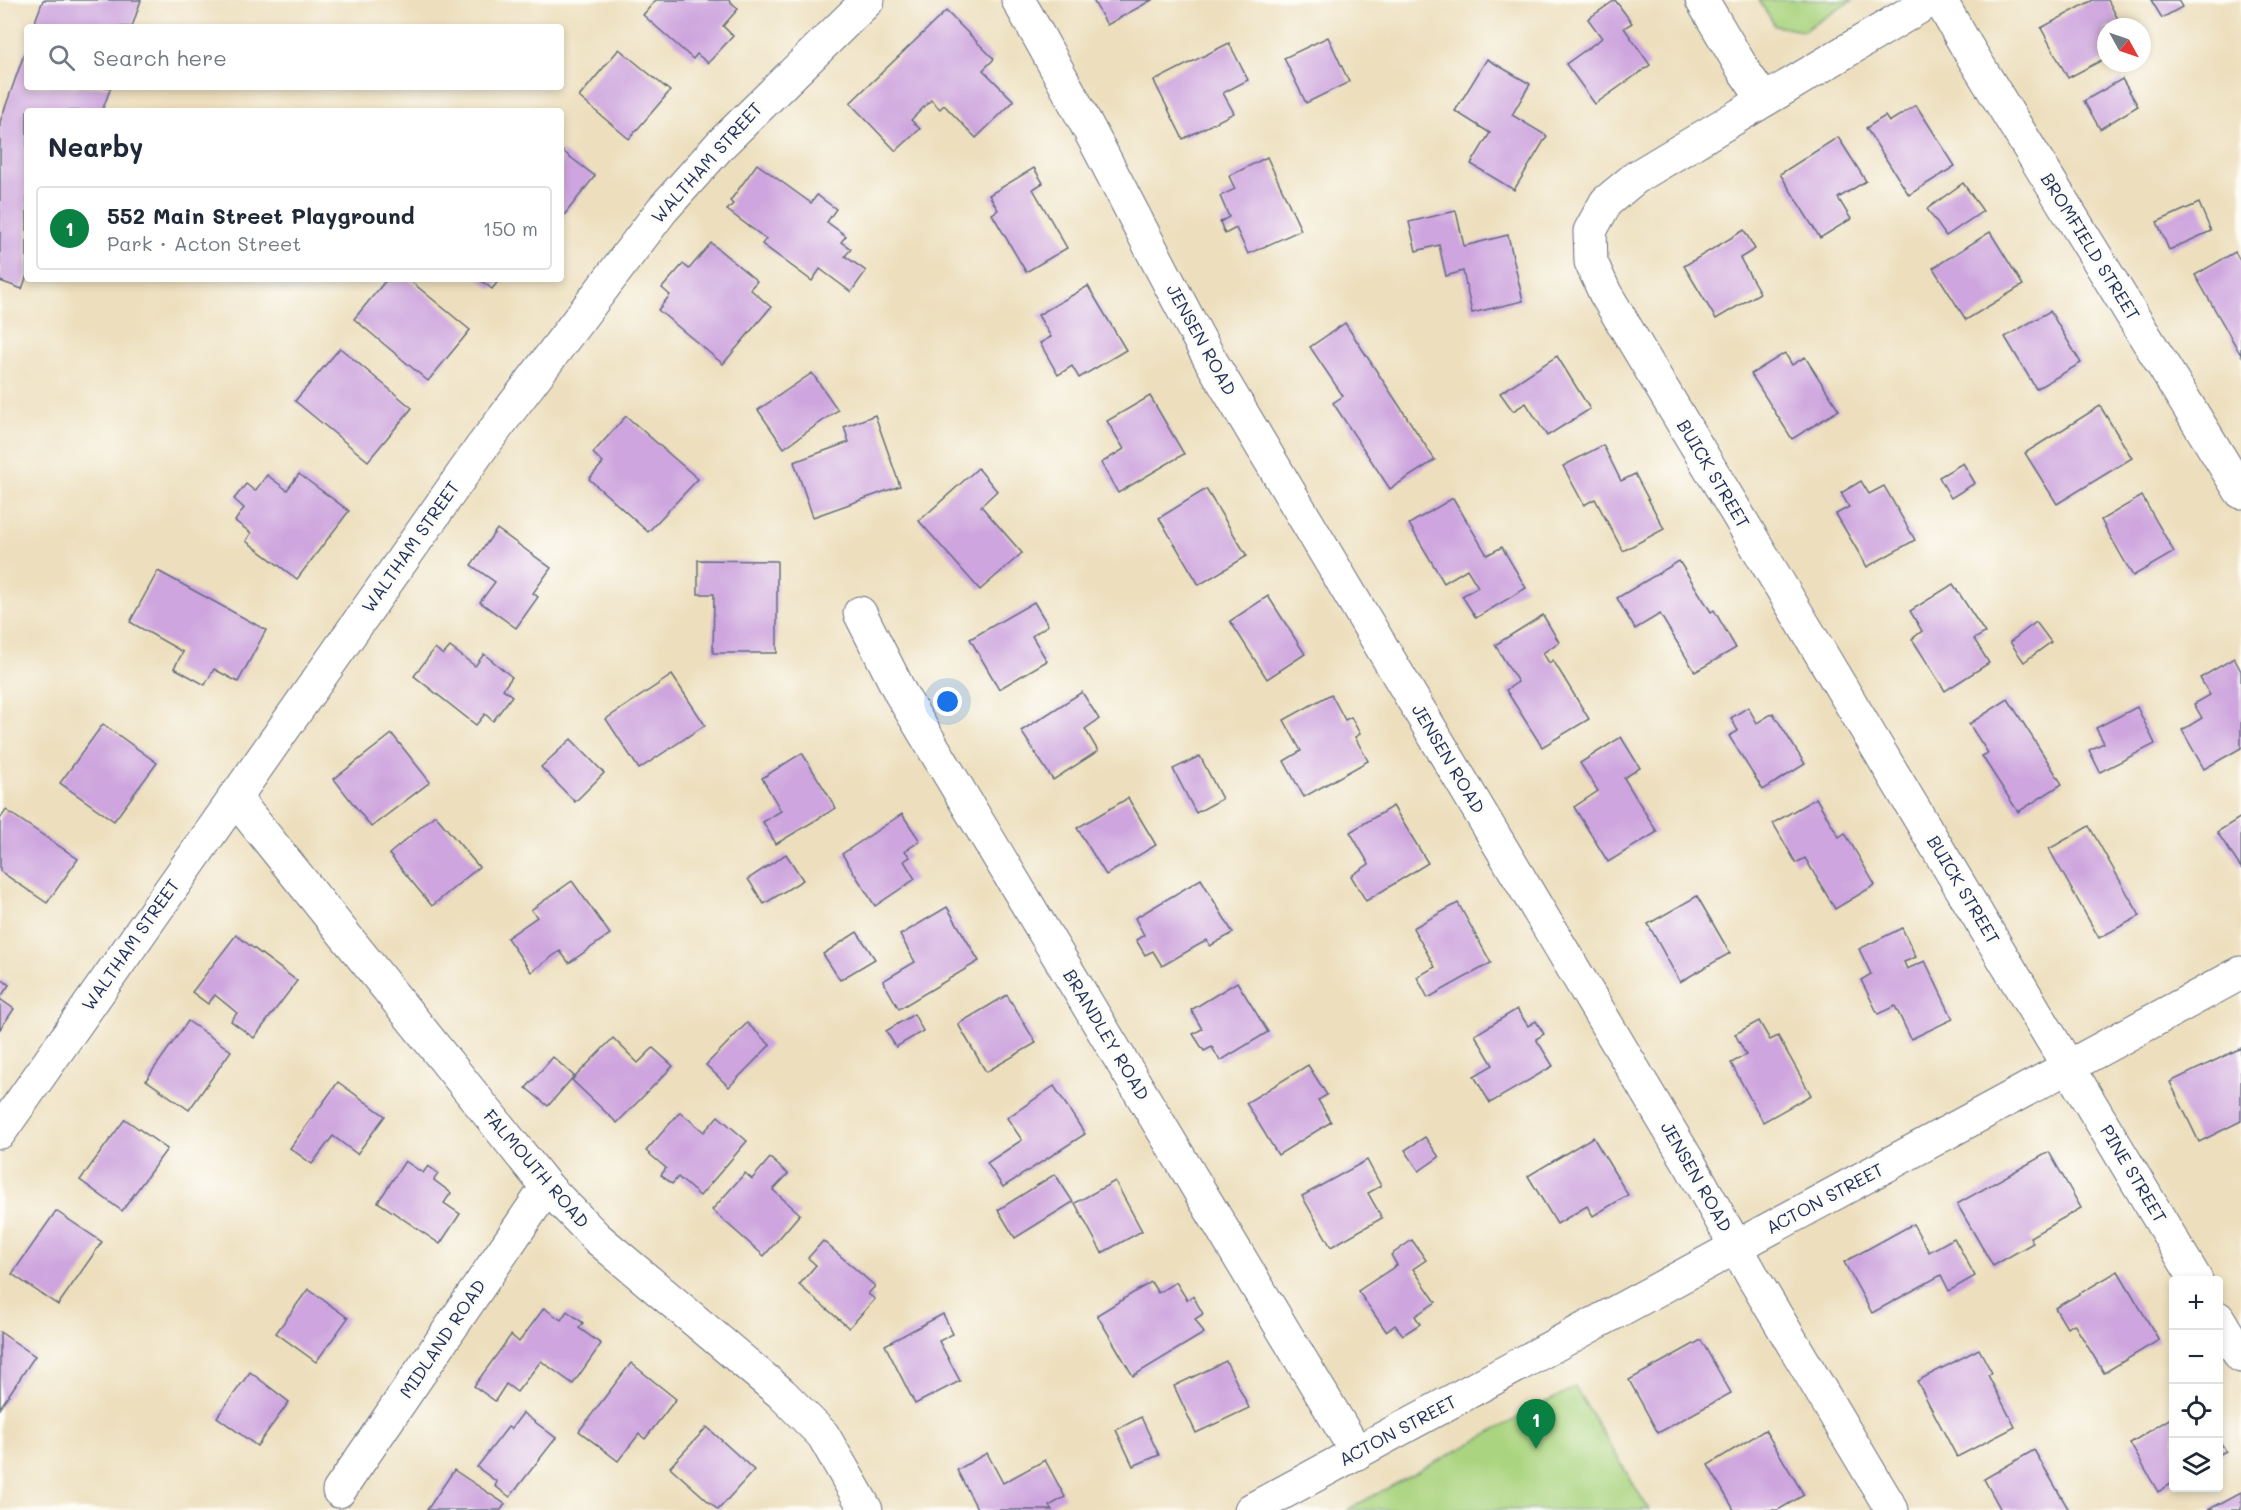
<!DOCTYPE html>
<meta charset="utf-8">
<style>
body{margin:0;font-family:Mali,sans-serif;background:#f6f6f7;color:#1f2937}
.controls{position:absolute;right:18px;bottom:18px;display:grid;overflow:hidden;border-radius:6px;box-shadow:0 3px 9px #0003}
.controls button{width:54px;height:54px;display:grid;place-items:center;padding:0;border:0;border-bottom:2px solid #e0e1e3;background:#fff;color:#1f2937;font:30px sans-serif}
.compass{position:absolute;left:2097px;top:18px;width:54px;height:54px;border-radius:50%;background:#fff;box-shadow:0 3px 9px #0003;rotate:130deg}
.you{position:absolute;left:948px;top:702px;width:21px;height:21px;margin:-15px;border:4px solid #fff;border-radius:50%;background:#1a73e8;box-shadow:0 0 0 9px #1a73e833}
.badge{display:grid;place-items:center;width:39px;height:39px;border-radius:50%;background:#0b8043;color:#fff;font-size:20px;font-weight:700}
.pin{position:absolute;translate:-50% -50px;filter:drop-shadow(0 2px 3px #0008)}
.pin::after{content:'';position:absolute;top:32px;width:21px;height:18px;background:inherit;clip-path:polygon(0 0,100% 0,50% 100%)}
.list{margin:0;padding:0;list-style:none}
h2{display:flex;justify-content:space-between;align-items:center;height:78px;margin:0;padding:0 24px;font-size:26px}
h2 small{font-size:20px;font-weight:400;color:#747a83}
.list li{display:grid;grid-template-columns:39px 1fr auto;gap:18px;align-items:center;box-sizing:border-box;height:84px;margin:0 12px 12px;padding:0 12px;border:2px solid #e0e1e3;border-radius:6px}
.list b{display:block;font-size:22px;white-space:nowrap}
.list p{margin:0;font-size:20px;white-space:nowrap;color:#747a83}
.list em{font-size:20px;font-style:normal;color:#747a83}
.icon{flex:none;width:33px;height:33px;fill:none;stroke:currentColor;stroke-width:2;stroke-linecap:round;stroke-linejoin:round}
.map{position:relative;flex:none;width:2241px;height:1510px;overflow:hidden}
.search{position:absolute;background:#fff;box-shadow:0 3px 9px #0003;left:24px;top:24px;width:540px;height:66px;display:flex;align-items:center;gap:15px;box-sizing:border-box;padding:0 21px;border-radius:6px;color:#747a83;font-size:22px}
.panel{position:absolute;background:#fff;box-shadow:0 3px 9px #0003;left:24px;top:108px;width:540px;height:174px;border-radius:6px}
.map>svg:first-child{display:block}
</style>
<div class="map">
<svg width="2241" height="1510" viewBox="0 0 2241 1510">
<rect width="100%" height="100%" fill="#fdfcf7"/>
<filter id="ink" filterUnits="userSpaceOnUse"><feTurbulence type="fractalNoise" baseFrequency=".0167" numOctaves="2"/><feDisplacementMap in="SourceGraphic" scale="12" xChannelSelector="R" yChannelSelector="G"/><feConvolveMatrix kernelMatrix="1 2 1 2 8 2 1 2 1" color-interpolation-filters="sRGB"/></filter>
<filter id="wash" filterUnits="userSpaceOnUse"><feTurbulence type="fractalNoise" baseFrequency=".008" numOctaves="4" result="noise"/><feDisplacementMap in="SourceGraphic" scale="24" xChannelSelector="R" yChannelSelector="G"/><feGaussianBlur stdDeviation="1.35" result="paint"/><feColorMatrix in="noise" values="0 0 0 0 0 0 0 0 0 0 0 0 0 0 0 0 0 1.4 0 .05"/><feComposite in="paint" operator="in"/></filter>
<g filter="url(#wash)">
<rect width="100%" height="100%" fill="#eddfbd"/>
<g fill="#aad47f" stroke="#62826e" stroke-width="1.5">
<polygon points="1759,0 1853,0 1803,31 1775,26"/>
<polygon points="1575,1387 1649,1510 1347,1510"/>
</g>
<g id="blocks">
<g fill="#cea5de">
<polygon points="43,0 141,0 132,27 33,27"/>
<polygon points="656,0 729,0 738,9 723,26 733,36 708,63 697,54 693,59 643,15"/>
<polygon points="1093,0 1152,0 1107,25"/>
<polygon points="1615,0 1632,23 1624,28 1650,65 1595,104 1566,64 1602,38 1588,19"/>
<polygon points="2093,0 2108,0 2122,27 2106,27 2106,58 2068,78 2041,28"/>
<polygon points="2151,0 2178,0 2182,7 2162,18"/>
<polygon points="946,11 994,59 983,70 1014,101 976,138 944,105 940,109 931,100 911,120 920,129 896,151 850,103"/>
<polygon points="1328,37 1349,82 1306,103 1284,58"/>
<polygon points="1229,43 1248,80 1223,93 1234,113 1183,139 1154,81"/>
<polygon points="27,46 27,87 111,87 102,111 27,111 27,275 22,289 0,281 0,122"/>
<polygon points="619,49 670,91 629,139 579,97"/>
<polygon points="1487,59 1530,84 1512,115 1547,136 1514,190 1471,164 1490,133 1455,111"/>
<polygon points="2122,79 2138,106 2100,129 2084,101"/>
<polygon points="1916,105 1955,166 1909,195 1866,128 1885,116 1889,122"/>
<polygon points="1838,137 1866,181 1838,198 1851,219 1820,238 1780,174"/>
<polygon points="561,150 595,176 561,219"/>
<polygon points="1267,157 1301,230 1248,254 1236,228 1225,234 1220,222 1229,217 1220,196 1235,189 1229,176"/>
<polygon points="757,164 811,203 817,195 836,209 827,222 846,236 841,242 851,249 845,256 866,271 851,292 820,269 812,281 762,244 766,239 727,210 733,204 730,201"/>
<polygon points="1034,168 1043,183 1033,189 1067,248 1026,272 992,214 998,210 989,195"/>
<polygon points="1963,183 1983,211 1946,236 1927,209"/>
<polygon points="2199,203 2211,231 2169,250 2157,222"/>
<polygon points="1456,211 1464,246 1508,235 1523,301 1472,313 1463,271 1446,276 1439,245 1416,251 1409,222"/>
<polygon points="1744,230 1755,249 1740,258 1760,293 1716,319 1684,266"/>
<polygon points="1990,232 2023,285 1966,320 1933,268"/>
<polygon points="711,243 757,281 750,289 771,307 723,364 658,310 670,295 662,288 683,264 689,269"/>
<polygon points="2235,252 2241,262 2241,355 2195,275"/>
<polygon points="387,279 408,279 470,330 428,381 354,319"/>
<polygon points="479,279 500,279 492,289"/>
<polygon points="1088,286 1126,350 1079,378 1072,366 1058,375 1040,343 1051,337 1038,315"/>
<polygon points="2050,311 2081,363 2036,389 2005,337"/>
<polygon points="1345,323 1435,460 1390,489 1333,403 1343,396 1310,347"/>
<polygon points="340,348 412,408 368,461 295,401"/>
<polygon points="1785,353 1792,365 1805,357 1839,410 1792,439 1751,374"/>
<polygon points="1557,356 1590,409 1547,436 1526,403 1513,411 1500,393"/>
<polygon points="812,373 838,410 784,448 758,410"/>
<polygon points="1150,396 1184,454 1118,493 1101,463 1124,449 1107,421"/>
<polygon points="2100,406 2132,458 2057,504 2025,453"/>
<polygon points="875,415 900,486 813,517 794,462 849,442 844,427"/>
<polygon points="626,416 698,479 648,532 589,479 603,463 593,453"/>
<polygon points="1603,445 1621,481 1635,474 1664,529 1623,551 1595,499 1584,505 1563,466"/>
<polygon points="1963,463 1975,483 1951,498 1939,477"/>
<polygon points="978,468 997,491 981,506 1022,553 980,590 919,521"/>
<polygon points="299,474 349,511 297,579 246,541 251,533 235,521 244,508 234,499 246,484 255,491 267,475 287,490"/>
<polygon points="1861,481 1869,494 1884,486 1915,540 1867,567 1836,514 1849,507 1841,493"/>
<polygon points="1206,489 1247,556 1199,585 1159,518"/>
<polygon points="2142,496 2174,552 2133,576 2101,520"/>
<polygon points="1453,498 1487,555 1502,547 1526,588 1476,618 1462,596 1478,587 1467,569 1444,583 1409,524"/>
<polygon points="497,529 551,568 533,593 538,597 516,628 480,602 495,582 471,565"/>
<polygon points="698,560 777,561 777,653 713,653 714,594 698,594"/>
<polygon points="1679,561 1711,612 1714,610 1736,648 1695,672 1660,614 1635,629 1617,598"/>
<polygon points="158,571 266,630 238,682 214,669 205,685 174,668 183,652 130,622"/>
<polygon points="1953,584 1985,633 1974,639 1989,663 1945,691 1912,639 1922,631 1910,611"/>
<polygon points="1268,596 1305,654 1267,679 1230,621"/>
<polygon points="1034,602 1048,625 1032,636 1047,661 999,689 970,639"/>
<polygon points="1543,615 1559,642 1543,653 1549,663 1553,660 1589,719 1542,747 1506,690 1518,682 1495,645"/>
<polygon points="2036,622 2051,642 2024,662 2010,642"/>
<polygon points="450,647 475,666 484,654 512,677 503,689 512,696 493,721 485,714 476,725 414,676 435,648 443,655"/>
<polygon points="2234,658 2241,671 2241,748 2204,769 2182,730 2202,718 2194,704 2210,695 2200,678"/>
<polygon points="672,675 705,725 639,769 606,719"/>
<polygon points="1082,692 1099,719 1085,729 1098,751 1053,780 1021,731"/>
<polygon points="1331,694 1345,720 1351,717 1360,734 1355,737 1368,761 1304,797 1284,761 1301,751 1284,720"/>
<polygon points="2008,699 2062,784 2018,812 1982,756 1988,753 1969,724"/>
<polygon points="1748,707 1757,723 1773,713 1805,764 1763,790 1729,736 1738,731 1731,718"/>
<polygon points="2137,707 2155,744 2100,772 2089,750 2104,743 2096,728"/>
<polygon points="103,724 157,763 114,821 60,783"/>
<polygon points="392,734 430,782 371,827 334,779"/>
<polygon points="1621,737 1640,768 1624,778 1657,832 1608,862 1574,807 1598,791 1580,763"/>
<polygon points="571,739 604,773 575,802 541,767"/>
<polygon points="802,753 836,808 776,844 763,822 781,811 762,778"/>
<polygon points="1200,756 1222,799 1196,813 1173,769"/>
<polygon points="1128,798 1156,845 1106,875 1077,828"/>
<polygon points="1816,798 1839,837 1845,833 1875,885 1835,909 1805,858 1796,863 1773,823"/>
<polygon points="1393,806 1428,863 1366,901 1351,876 1369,864 1350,832"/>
<polygon points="6,810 78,859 47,903 0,871 0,819"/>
<polygon points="902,814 920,841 905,851 910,857 904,861 915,879 875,906 842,854"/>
<polygon points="435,815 479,867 432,906 389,854"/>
<polygon points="2241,817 2241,868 2217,832"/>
<polygon points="2089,826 2140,916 2099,938 2049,849"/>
<polygon points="786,854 803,880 764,904 748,879"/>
<polygon points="1201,879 1233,933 1210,946 1207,940 1162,966 1153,951 1145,955 1136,940 1144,935 1135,918"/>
<polygon points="572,881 610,934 569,963 560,951 531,972 507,938 537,917 531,910"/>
<polygon points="1697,896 1730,953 1680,982 1648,924"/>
<polygon points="1458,903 1491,963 1428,998 1417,977 1435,967 1413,928"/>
<polygon points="947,907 979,961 899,1009 883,981 915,962 900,935"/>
<polygon points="1902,928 1916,957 1904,962 1907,969 1925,961 1953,1019 1911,1039 1895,1006 1878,1014 1861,980 1871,974 1859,949"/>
<polygon points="857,932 875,959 840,980 823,954"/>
<polygon points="236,935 297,981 254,1038 231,1021 237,1013 215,995 208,1004 192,992"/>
<polygon points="0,978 9,985 0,998"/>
<polygon points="1237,982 1268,1032 1220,1061 1212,1047 1204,1051 1193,1034 1202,1029 1191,1010"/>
<polygon points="1007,995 1036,1043 986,1072 958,1024"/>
<polygon points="0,999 14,1009 0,1029"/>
<polygon points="1517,1009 1528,1026 1536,1021 1544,1034 1536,1039 1553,1066 1490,1103 1474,1076 1493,1065 1475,1035"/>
<polygon points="914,1014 923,1031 896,1047 886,1031"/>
<polygon points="188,1021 231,1051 189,1110 146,1080"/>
<polygon points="1759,1021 1770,1040 1778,1036 1811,1095 1763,1122 1731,1063 1746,1055 1735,1034"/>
<polygon points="747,1023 770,1045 729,1087 706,1065"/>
<polygon points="613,1038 638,1063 653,1048 673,1066 617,1123 572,1080"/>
<polygon points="2241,1048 2241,1121 2199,1142 2170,1082"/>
<polygon points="553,1057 574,1076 548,1106 526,1088"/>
<polygon points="1308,1065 1327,1095 1318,1100 1331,1122 1278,1155 1246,1103"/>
<polygon points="338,1082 385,1116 357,1154 333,1136 312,1164 290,1148"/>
<polygon points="1054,1086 1085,1134 1003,1187 987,1163 1022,1140 1007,1118"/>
<polygon points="680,1112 704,1132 718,1116 747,1141 700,1196 678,1177 672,1184 661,1175 666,1168 646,1151"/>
<polygon points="125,1119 167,1149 122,1211 80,1180"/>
<polygon points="1425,1137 1439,1157 1419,1171 1405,1150"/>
<polygon points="1593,1137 1628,1195 1593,1216 1587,1206 1557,1224 1528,1176"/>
<polygon points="2049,1152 2081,1208 2030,1237 2033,1243 1993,1266 1957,1204"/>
<polygon points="770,1158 788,1174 773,1190 800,1214 764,1256 712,1210 745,1173 752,1179"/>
<polygon points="1367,1160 1381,1186 1368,1193 1382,1218 1331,1247 1302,1196"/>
<polygon points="405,1161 423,1173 428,1166 438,1173 434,1180 451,1193 444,1203 460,1214 440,1244 378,1202"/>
<polygon points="1055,1174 1073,1202 1015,1238 998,1210"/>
<polygon points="1115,1181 1142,1231 1102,1253 1075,1203"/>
<polygon points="56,1211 102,1242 58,1305 12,1274"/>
<polygon points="1913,1224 1929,1252 1954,1238 1975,1276 1949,1291 1941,1275 1872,1313 1844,1262"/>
<polygon points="1412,1240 1426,1260 1413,1269 1436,1302 1415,1316 1420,1324 1403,1335 1395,1325 1386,1331 1358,1291 1397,1265 1391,1255"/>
<polygon points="823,1241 875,1286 868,1294 875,1299 849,1328 799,1285 816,1265 808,1258"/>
<polygon points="2118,1271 2159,1340 2104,1373 2074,1324 2067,1328 2055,1308"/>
<polygon points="1151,1282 1158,1293 1176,1282 1187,1300 1193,1296 1203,1314 1195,1319 1204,1333 1133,1376 1097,1315"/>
<polygon points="308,1289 348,1318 316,1362 276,1333"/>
<polygon points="544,1308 561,1320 567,1311 583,1323 579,1328 601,1344 573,1384 541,1361 517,1392 506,1384 495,1401 474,1386 511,1335 519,1342"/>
<polygon points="943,1314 953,1334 939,1341 960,1381 915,1404 885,1345"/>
<polygon points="0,1332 35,1356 0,1408"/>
<polygon points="1701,1340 1731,1393 1658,1433 1629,1380"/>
<polygon points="1979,1349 1992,1373 1988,1375 2015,1427 1957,1457 1917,1381"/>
<polygon points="1226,1361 1249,1408 1196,1433 1174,1386"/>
<polygon points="631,1363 676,1399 645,1439 639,1434 618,1461 579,1431"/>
<polygon points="250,1372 289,1402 257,1446 217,1417"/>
<polygon points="523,1413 556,1438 510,1497 495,1486 497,1482 477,1467 508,1427 511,1429"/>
<polygon points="2174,1416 2174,1482 2158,1492 2130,1443"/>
<polygon points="1141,1417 1159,1455 1133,1466 1116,1430"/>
<polygon points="707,1427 754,1470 718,1510 670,1467"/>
<polygon points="1765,1430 1804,1495 1778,1510 1734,1510 1708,1465"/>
<polygon points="2218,1439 2226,1451 2218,1455"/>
<polygon points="2034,1450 2069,1510 2001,1510 1984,1479"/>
<polygon points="987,1453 1003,1483 1045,1460 1065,1497 1049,1506 1052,1510 978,1510 957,1470"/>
<polygon points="454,1470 505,1504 501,1510 427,1510"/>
<polygon points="2241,1492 2241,1510 2208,1510"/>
</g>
</g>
</g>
<g filter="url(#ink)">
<use href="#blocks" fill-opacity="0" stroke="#646d7f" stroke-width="1.5"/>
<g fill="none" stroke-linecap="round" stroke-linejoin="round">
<defs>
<g id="minor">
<path d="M1018 0C1087 118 1145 242 1211 361L1691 1166 1753 1277 1892 1510"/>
<polyline points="1702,0 1744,71 1764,100"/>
<polyline points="1931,0 1635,178 1606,202 1590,231 1591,262 1605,293 2196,1280"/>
<polyline points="1940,0 1967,47 2241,492"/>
<polyline points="860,613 901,694 1357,1453"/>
<polyline points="234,797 547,1187 597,1238 781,1393 823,1435 866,1510"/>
<polyline points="2218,1318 2241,1356"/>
<polyline points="339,1491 547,1187"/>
<polyline points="1251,1510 2241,973"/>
</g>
<polyline id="tertiary" points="0,1132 481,448 662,210 721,144 868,0"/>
</defs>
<use href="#minor" stroke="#646d7f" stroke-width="35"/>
<use href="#tertiary" stroke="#646d7f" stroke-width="35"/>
<use href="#minor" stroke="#fff" stroke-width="33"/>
<use href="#tertiary" stroke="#fff" stroke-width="33"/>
</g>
</g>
<g text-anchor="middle" stroke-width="6" stroke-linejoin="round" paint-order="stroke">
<g font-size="18" fill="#1b2f5e" stroke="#fdfcf7">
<text transform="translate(707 163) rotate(-48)" y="6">WALTHAM STREET</text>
<text transform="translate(2090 247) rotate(58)" y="6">BROMFIELD STREET</text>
<text transform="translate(1201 340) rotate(61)" y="6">JENSEN ROAD</text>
<text transform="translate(1713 474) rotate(59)" y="6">BUICK STREET</text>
<text transform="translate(411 547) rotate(-55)" y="6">WALTHAM STREET</text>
<text transform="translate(1448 759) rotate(59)" y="6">JENSEN ROAD</text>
<text transform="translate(1963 890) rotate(59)" y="6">BUICK STREET</text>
<text transform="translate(131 945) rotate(-55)" y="6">WALTHAM STREET</text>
<text transform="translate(1106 1035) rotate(59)" y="6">BRANDLEY ROAD</text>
<text transform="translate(536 1169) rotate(49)" y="6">FALMOUTH ROAD</text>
<text transform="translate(2133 1174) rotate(59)" y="6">PINE STREET</text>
<text transform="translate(1696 1177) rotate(60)" y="6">JENSEN ROAD</text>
<text transform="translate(1825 1199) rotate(-28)" y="6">ACTON STREET</text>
<text transform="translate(443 1339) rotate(-56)" y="6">MIDLAND ROAD</text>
<text transform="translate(1398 1431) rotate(-28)" y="6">ACTON STREET</text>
</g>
</g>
</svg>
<div class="controls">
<button>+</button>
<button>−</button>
<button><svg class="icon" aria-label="locate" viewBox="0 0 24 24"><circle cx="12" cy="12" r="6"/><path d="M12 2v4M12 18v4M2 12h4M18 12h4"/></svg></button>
<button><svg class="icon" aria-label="layers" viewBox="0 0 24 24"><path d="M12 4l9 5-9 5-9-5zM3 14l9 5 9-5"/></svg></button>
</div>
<svg class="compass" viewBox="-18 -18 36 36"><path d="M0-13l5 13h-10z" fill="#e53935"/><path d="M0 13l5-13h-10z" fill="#747a83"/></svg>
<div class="you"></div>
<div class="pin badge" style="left:1536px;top:1449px">1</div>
<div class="search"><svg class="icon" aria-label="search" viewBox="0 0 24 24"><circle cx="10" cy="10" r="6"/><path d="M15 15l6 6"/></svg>Search here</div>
<section class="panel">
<h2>Nearby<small></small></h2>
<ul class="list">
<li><span class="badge">1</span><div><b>552 Main Street Playground</b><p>Park · Acton Street</p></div><em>150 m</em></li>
</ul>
</section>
</div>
